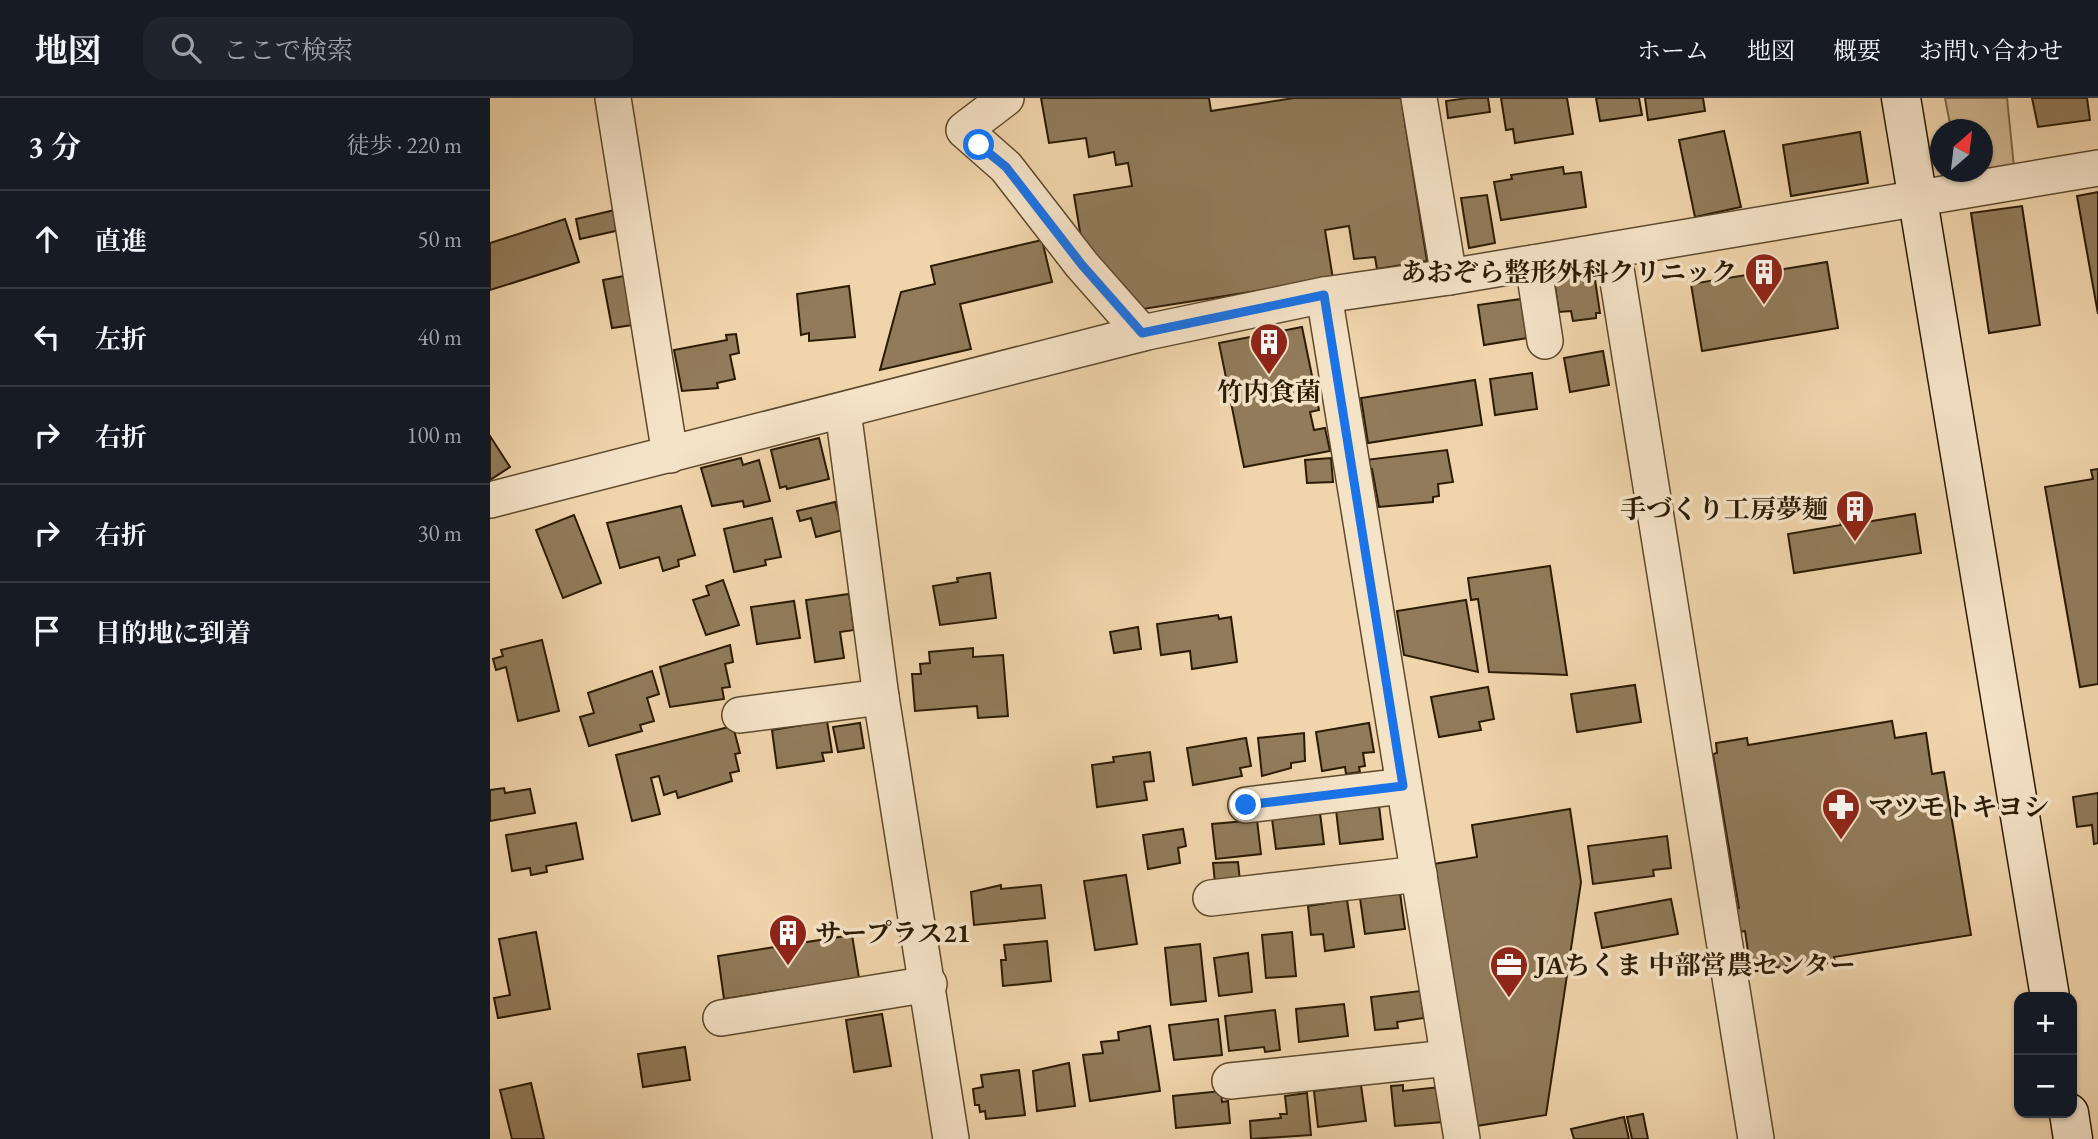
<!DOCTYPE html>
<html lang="ja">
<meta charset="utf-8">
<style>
body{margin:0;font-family:"EB Garamond","Noto Serif JP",serif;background:#20242c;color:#f1f3f6}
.controls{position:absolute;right:21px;bottom:21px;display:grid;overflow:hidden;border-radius:14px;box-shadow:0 2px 5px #0004}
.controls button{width:63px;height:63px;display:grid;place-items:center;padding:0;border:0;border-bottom:2px solid #363941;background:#171b24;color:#f1f3f6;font:35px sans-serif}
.compass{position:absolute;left:1440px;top:21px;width:63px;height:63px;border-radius:50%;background:#171b24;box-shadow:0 2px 5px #0004;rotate:28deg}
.stop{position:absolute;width:21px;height:21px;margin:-16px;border:5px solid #1a73e8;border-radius:50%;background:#fff}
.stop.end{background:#1a73e8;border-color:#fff;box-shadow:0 2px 7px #0008}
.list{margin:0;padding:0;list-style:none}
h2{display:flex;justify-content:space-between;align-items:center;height:91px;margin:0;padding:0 28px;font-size:30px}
h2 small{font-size:23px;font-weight:400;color:#9ea1a6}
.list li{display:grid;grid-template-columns:46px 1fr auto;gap:21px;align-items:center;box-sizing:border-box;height:98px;padding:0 28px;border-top:2px solid #363941}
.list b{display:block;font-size:26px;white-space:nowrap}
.list em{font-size:23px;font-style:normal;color:#9ea1a6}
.icon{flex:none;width:38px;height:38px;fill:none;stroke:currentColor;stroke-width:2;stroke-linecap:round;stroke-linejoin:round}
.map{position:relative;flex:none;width:1608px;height:1041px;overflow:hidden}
header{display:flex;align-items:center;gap:42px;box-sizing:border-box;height:98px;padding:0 35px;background:#171b24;border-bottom:2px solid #363941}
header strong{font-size:33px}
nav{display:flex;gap:38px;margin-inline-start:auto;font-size:24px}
.search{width:490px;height:63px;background:#20242c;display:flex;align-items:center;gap:18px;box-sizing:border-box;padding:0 24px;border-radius:21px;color:#9ea1a6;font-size:26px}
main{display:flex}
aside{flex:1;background:#171b24}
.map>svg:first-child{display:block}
</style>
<header>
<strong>地図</strong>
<div class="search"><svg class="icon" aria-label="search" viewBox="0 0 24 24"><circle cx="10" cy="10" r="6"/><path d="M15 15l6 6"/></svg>ここで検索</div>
<nav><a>ホーム</a><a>地図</a><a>概要</a><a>お問い合わせ</a></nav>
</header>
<main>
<aside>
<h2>3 分<small>徒歩 · 220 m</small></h2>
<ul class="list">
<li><svg class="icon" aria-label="ahead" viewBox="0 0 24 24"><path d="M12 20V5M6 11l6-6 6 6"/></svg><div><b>直進</b></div><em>50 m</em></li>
<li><svg class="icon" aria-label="left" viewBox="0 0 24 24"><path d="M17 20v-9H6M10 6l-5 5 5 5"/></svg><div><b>左折</b></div><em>40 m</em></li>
<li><svg class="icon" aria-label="right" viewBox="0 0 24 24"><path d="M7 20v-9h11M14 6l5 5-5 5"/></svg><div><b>右折</b></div><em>100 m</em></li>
<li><svg class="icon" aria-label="right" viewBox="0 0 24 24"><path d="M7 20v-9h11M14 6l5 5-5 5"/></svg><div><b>右折</b></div><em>30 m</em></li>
<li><svg class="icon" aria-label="arrive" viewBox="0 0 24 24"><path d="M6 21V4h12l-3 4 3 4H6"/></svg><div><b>目的地に到着</b></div></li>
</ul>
</aside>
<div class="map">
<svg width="1608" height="1041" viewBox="0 0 1608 1041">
<rect width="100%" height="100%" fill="#f0d4ab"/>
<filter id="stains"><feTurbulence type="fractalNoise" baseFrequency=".00286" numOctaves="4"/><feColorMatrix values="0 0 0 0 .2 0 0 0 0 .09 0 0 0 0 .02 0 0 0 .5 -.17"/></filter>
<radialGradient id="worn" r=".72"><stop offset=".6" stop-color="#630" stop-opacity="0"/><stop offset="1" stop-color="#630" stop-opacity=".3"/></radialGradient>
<polygon fill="#cfb58e" stroke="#7d6848" stroke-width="2" points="1455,0 1517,0 1524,69 1493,72 1492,32 1461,31"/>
<g fill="#917b5a" stroke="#2b1b03" stroke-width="2">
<polygon points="551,0 719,0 721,13 804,0 911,0 937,163 887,171 885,159 864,161 859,128 835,132 843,181 653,211 592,146 584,97 642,88 638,65 626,67 624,54 599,59 596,40 559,45"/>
<polygon points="978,0 998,0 1000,14 958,20 956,3"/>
<polygon points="1011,0 1077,0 1083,36 1025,45 1023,31 1016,32"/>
<polygon points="1106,0 1149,0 1152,17 1110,23"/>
<polygon points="1155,0 1213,0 1215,13 1158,22"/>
<polygon points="1542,0 1597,0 1600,22 1548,29"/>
<polygon points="1234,33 1251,109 1205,119 1189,42"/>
<polygon points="1370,34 1378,85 1301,98 1293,47"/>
<polygon points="1073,69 1074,76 1091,74 1096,109 1011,122 1004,84 1022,81 1021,77"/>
<polygon points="1608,94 1608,216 1587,98"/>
<polygon points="997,97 1005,145 979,150 971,100"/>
<polygon points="1532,108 1550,227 1499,235 1481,115"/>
<polygon points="125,112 130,132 90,141 86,121"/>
<polygon points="75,121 89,164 0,192 0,145"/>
<polygon points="552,142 562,184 470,206 481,251 390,272 411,194 445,186 441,168"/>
<polygon points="1337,164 1348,230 1212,253 1201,186"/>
<polygon points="1104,175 1110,215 1106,215 1106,220 1083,223 1081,213 1069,214 1064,182"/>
<polygon points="134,178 143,227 122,230 113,182"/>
<polygon points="359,188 365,239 319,243 319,235 311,237 307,196"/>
<polygon points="1031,201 1037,240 994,247 988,207"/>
<polygon points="812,229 829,312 820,314 824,332 835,330 840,353 754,369 729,245"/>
<polygon points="246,236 249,255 240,257 245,281 227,285 228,290 192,293 184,252 237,242 236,237"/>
<polygon points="1113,253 1119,287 1080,294 1074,260"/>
<polygon points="1042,275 1047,311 1005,317 1000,281"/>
<polygon points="985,282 992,327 878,345 871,300"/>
<polygon points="0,338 20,369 0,382"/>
<polygon points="329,340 339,381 297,391 296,388 290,390 281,352"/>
<polygon points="957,352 963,384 948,386 949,398 943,399 943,404 889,409 882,371 877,372 875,362"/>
<polygon points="251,360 253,367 269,362 280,403 254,409 253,403 222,408 211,370"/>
<polygon points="841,360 843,384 817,385 815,362"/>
<polygon points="1608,371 1608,586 1590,589 1555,389 1603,381 1601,372"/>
<polygon points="345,404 353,432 326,439 321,420 310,423 307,413"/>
<polygon points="191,408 205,457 188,462 189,468 173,473 169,459 130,470 117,425"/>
<polygon points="1425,416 1431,455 1304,475 1298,436 1351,427 1350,421 1369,419 1370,425"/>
<polygon points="84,417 111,485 73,500 46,432"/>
<polygon points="282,420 291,459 275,462 276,467 244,474 234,431"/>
<polygon points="1060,468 1077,577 999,574 988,501 981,502 978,480"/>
<polygon points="500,475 506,520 450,527 443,488 468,484 467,480"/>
<polygon points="233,482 249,527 216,537 203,502 219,497 216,488"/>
<polygon points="359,496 364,532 350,534 354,560 325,564 316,502"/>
<polygon points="976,502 988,574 914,557 907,513"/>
<polygon points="304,503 310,540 267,546 261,509"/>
<polygon points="728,517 729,521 741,519 747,564 702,571 700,553 671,557 667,526"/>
<polygon points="648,529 651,551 624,555 620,534"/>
<polygon points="52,542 69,613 28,623 16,569 6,572 3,561 13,558 11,552"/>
<polygon points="240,547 243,564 235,566 240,589 232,590 234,601 180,609 170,569"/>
<polygon points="483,550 483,559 513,557 518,618 488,620 487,608 425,613 422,576 431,576 430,566 440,565 439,554"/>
<polygon points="162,573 169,596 157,600 164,623 150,627 152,633 99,648 90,619 104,615 98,595"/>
<polygon points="1145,587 1151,624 1087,634 1081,596"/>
<polygon points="998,589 1004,621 989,624 991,632 949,639 941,599"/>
<polygon points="337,623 342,654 332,655 334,663 287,670 282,632"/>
<polygon points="1402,623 1405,640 1436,635 1442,676 1454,674 1481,837 1344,859 1345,864 1327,867 1326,863 1261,874 1255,833 1249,834 1245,810 1249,810 1223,656 1227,655 1226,645 1257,640 1258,647"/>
<polygon points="370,625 374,650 348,654 343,629"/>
<polygon points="879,625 884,654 873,655 875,668 869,669 870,674 856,676 855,669 832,673 826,634"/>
<polygon points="243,628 250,655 245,656 249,673 240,675 242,683 188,700 186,693 174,697 169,678 161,680 170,716 142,723 126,657"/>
<polygon points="814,635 815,663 801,665 801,670 772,678 768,640"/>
<polygon points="756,640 761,668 750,670 752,678 703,687 697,650"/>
<polygon points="660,654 664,683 654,684 657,702 607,709 602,667 624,664 623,659"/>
<polygon points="14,690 15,695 40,691 45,715 0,723 0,692"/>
<polygon points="1608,695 1608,745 1604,746 1602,727 1587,729 1583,699"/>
<polygon points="889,707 893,741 850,746 846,712"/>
<polygon points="1080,711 1091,784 1056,1017 986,1028 943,766 987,759 982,727"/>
<polygon points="830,715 834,746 786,751 782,721"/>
<polygon points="767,722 771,756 726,761 722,726"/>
<polygon points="86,725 93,761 56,768 57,774 41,777 40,770 22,773 16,737"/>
<polygon points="693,731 696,748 688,750 690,765 658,771 653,737"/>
<polygon points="1177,738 1181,770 1163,772 1164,778 1103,786 1098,748"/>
<polygon points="748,764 750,783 725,785 723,765"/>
<polygon points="636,777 647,846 605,852 594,783"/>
<polygon points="511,787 511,791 551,787 555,820 484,827 481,794"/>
<polygon points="910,795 915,831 875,836 870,800"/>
<polygon points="1181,801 1188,836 1112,850 1105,815"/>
<polygon points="857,802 864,849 835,853 833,836 821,837 818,808"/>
<polygon points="46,834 60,911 8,920 4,900 20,897 9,841"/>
<polygon points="802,834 806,878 776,880 772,837"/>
<polygon points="362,837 369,880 234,901 228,858"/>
<polygon points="557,843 561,883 513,888 511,862 516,862 514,847"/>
<polygon points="710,846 716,903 681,907 675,850"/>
<polygon points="758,855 762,894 729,898 724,860"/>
<polygon points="930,893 934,920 907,924 908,930 885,932 881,899"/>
<polygon points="854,906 858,938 809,944 806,911"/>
<polygon points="785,912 790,952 775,954 774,949 739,953 735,918"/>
<polygon points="392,916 401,968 364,974 356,922"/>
<polygon points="728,921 732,957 684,962 679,927"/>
<polygon points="660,928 670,993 600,1003 593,957 613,955 611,944 629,942 628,934"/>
<polygon points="195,949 200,982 153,989 148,956"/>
<polygon points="579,965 585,1008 547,1013 543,973"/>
<polygon points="529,972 535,1017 496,1021 495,1013 490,1014 489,1007 485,1007 483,991 493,989 491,977"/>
<polygon points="41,985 54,1041 22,1041 10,992"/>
<polygon points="871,987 876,1023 828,1029 824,993"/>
<polygon points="913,987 913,993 950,989 953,1024 905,1028 901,988"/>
<polygon points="731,993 732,1004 738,1003 740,1025 686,1030 683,998"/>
<polygon points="817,995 821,1037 761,1041 760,1023 791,1020 790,1016 797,1016 795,998"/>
<polygon points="1153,1016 1158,1041 1142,1041 1137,1019"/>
<polygon points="1134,1019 1139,1041 1084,1041 1081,1031"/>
</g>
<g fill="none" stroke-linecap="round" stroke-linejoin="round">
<defs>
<g id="street">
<polyline points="123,0 180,357"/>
<polyline points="516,0 474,32 516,69 592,167 652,235"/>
<polyline points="929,0 959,179"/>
<polyline points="1123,152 1266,1041"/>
<polyline points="1043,165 1055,243"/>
<polyline points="834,197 972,1041"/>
<polyline points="353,313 391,599 461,1041"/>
<polyline points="0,402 657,234 834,197 959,179 1608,70"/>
<polyline points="250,617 391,599"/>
<polyline points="756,707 913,688"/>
<polyline points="721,800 929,776"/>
<polyline points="231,920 439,886"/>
<polyline points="740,983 958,960"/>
</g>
<g id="secondary">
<polyline points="1411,0 1560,899"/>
<polyline points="1579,1015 1583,1041"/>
</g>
</defs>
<use href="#street" stroke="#5c492d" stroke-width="38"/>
<use href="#secondary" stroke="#2b1b03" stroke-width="41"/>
<use href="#street" stroke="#f5e3c8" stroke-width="35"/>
<use href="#secondary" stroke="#f5e3c8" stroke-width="38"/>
</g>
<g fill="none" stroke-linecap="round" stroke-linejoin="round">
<polyline stroke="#1a73e8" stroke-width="9" points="489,47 516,69 592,167 652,235 834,197 913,688 756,707"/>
</g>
<defs>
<symbol id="building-pin" viewBox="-11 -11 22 30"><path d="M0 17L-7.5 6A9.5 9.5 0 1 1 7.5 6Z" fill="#8f2418" stroke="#f5e3c8"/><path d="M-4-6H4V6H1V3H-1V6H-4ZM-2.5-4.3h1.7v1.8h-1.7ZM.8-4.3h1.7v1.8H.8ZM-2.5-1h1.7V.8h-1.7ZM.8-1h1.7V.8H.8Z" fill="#fff"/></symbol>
<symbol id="pharmacy-pin" viewBox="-11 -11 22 30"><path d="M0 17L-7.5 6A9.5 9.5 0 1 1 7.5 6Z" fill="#8f2418" stroke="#f5e3c8"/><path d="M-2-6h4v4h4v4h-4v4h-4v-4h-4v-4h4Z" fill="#fff"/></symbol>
<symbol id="office-pin" viewBox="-11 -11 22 30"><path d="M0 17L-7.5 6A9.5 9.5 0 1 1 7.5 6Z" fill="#8f2418" stroke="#f5e3c8"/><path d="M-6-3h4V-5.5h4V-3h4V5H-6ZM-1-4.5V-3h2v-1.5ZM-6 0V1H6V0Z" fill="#fff"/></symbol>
</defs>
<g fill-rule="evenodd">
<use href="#building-pin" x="1252" y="152" width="44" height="60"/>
<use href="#building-pin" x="757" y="222" width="44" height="60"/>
<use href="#building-pin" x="1343" y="389" width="44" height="60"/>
<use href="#pharmacy-pin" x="1329" y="687" width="44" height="60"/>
<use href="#building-pin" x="276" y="813" width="44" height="60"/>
<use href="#office-pin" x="997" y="845" width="44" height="60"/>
</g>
<g text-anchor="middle" stroke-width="7" stroke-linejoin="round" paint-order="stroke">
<g font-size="26" font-weight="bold" fill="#2b1b03" stroke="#f5e3c8" text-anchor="start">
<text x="1247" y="183" text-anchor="end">あおぞら整形外科クリニック</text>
<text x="779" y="303" text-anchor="middle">竹内食菌</text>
<text x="1338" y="420" text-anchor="end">手づくり工房夢麺</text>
<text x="1378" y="718">マツモトキヨシ</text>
<text x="325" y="844">サープラス21</text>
<text x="1046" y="876">JAちくま 中部営農センター</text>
</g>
</g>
<rect width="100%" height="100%" filter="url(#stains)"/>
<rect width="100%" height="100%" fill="url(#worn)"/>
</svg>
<div class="controls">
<button>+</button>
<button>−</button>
</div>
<svg class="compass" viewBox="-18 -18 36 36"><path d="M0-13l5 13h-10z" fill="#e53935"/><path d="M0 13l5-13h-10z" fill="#9ea1a6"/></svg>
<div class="stop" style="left:489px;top:47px"></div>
<div class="stop end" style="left:756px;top:707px"></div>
</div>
</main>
